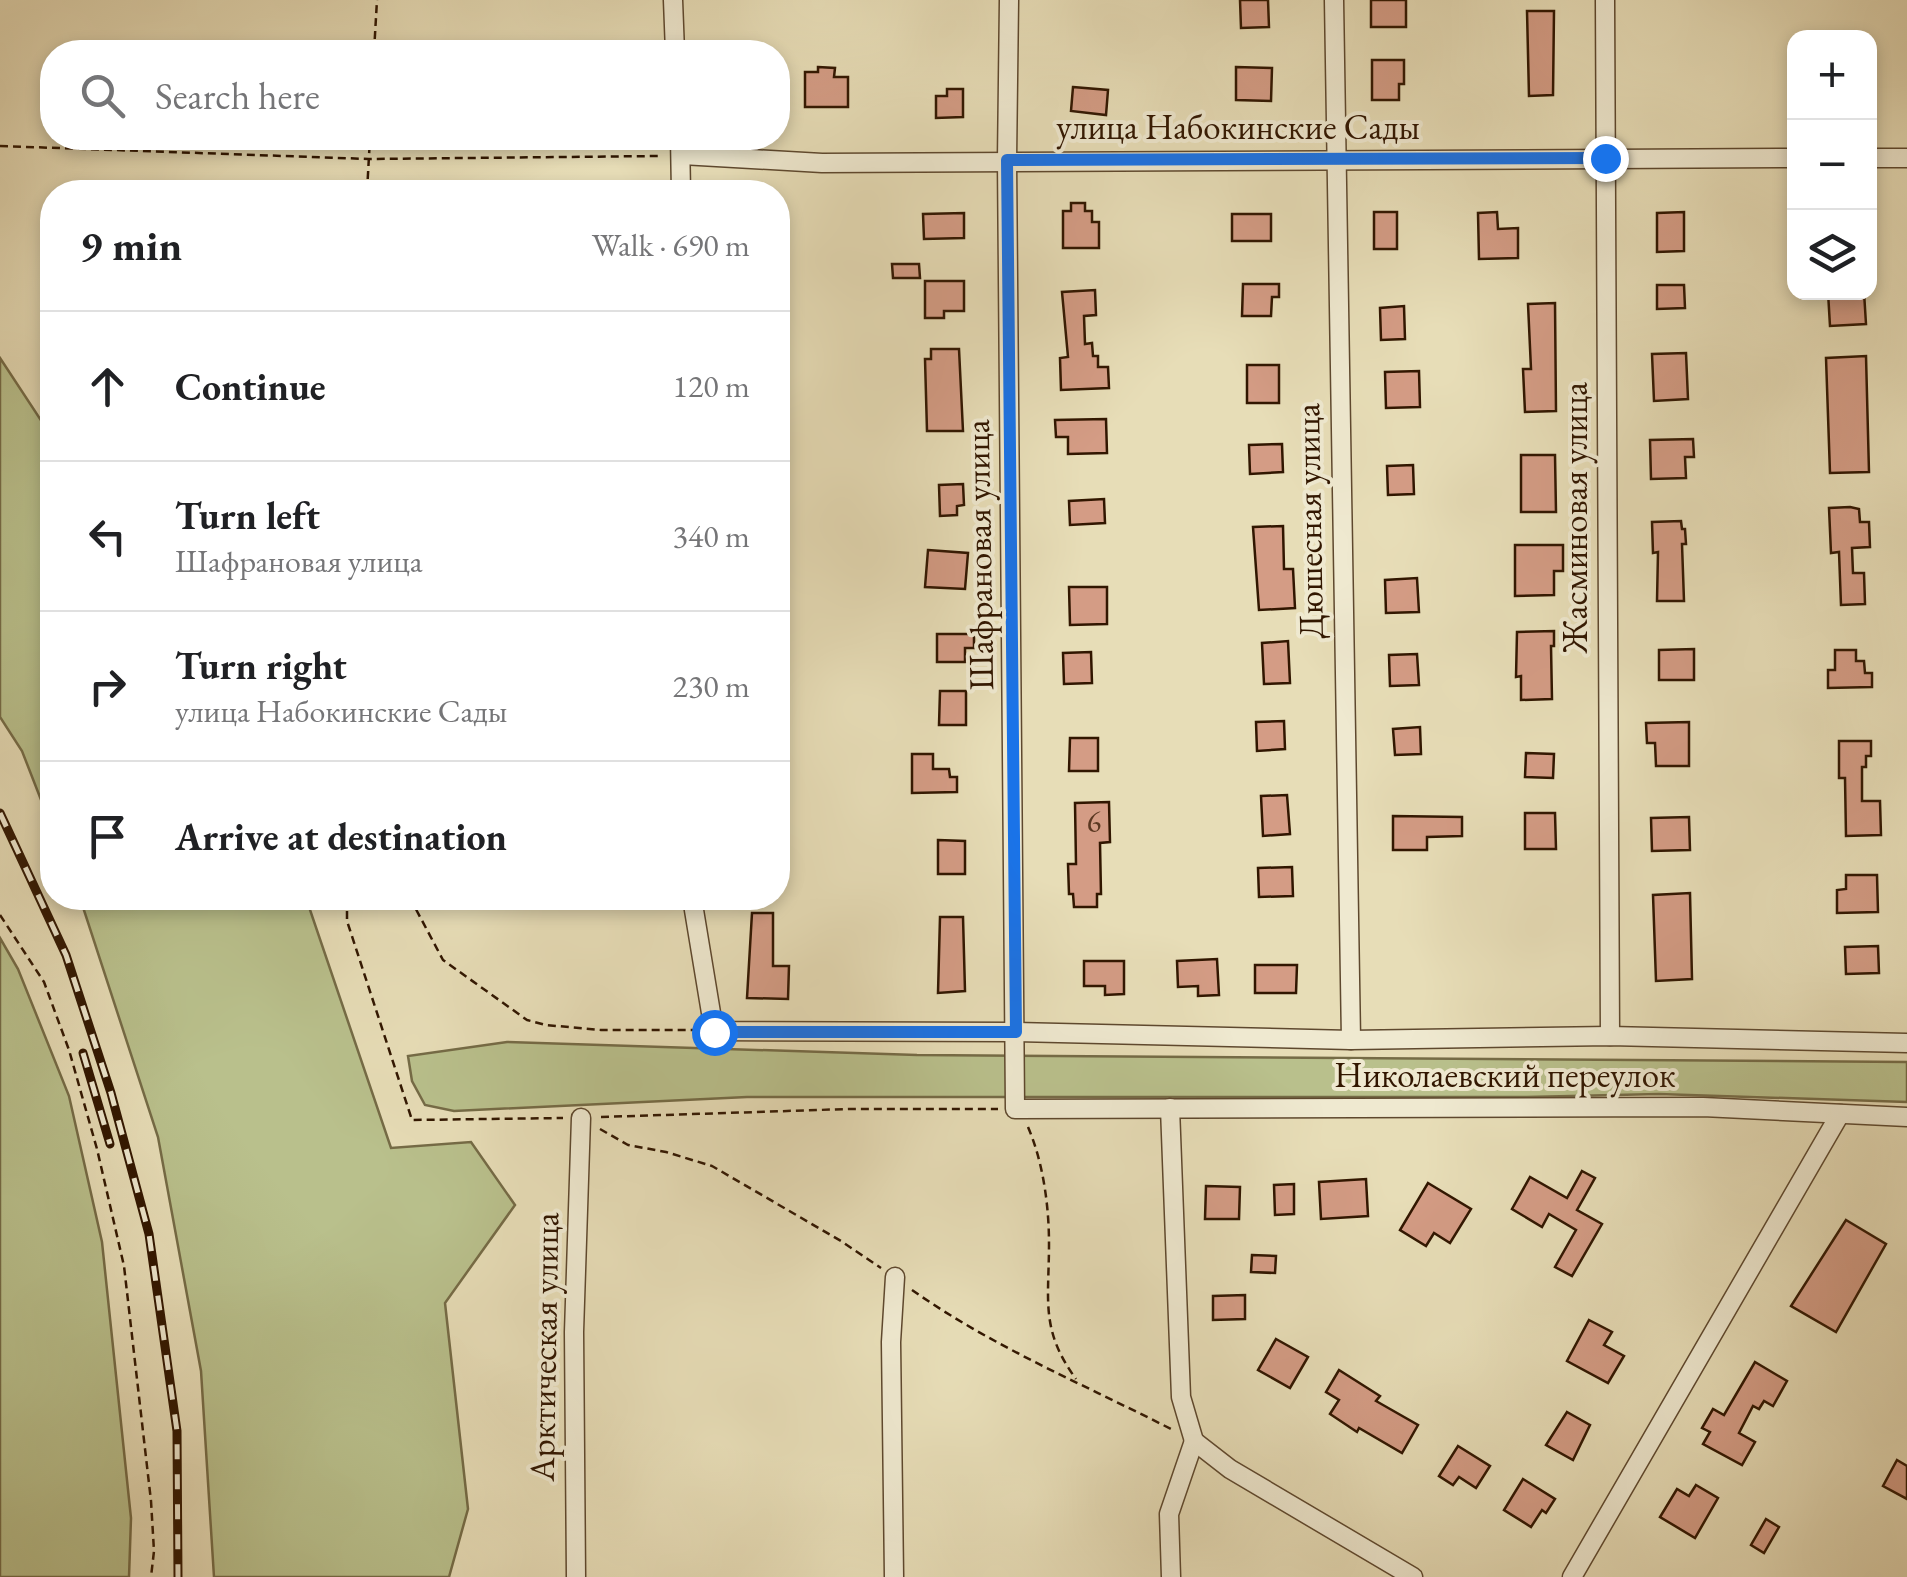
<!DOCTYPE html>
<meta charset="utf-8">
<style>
body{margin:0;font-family:"EB Garamond",serif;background:#f6f6f6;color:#202124}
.controls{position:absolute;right:30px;top:30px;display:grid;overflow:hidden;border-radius:20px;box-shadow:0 5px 15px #0003}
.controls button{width:90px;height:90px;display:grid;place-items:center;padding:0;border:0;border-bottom:2px solid #e0e0e0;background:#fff;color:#202124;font:50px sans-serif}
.stop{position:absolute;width:30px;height:30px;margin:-22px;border:8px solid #1a73e8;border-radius:50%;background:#fff}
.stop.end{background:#1a73e8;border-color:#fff;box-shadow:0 2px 10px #0008}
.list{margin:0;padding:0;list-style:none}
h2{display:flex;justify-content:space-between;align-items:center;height:130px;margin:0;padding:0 40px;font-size:42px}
h2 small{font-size:32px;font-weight:400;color:#757577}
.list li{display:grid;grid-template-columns:65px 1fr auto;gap:30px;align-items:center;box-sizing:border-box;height:150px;padding:0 40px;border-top:2px solid #e0e0e0}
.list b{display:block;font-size:38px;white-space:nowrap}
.list p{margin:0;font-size:32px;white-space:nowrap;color:#757577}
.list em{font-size:32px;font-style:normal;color:#757577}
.icon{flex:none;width:55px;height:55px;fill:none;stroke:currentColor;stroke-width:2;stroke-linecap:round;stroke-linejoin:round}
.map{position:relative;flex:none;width:1907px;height:1577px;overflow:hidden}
.search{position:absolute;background:#fff;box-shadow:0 5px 15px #0003;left:40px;top:40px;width:750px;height:110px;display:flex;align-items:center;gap:25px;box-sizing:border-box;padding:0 35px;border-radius:40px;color:#757577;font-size:38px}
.panel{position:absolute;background:#fff;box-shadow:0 5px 15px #0003;left:40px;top:180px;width:750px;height:730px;border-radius:40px}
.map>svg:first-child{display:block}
</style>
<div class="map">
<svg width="1907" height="1577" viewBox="0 0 1907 1577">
<rect width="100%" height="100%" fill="#e7ddb7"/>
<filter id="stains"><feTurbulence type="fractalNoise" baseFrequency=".002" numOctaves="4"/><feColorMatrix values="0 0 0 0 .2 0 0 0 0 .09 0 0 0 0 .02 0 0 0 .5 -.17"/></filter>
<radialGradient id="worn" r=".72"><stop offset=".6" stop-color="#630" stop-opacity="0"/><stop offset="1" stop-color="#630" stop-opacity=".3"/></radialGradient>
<g fill="#b9c08c" stroke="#756b46" stroke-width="2.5">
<polygon points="0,358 52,437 52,828 22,751 0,717"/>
<polygon points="80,898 306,898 391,1148 471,1142 515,1205 445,1303 468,1509 449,1577 214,1577 201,1371 158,1137"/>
<polygon points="0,938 18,969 69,1096 102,1242 131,1518 129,1577 0,1577"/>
<polygon points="507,1042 917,1055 1907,1062 1907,1102 1659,1094 1527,1097 747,1097 454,1111 425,1105 412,1081 408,1056"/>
</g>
<g fill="#d49c85" stroke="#311600" stroke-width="2.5">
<polygon points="1240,0 1268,0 1269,27 1241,28"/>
<rect x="1371" y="0" width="35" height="27"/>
<polygon points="1527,11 1554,11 1553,95 1529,96"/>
<polygon points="1372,60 1404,60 1404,84 1399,84 1399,100 1372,100"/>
<polygon points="818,67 835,68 834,77 848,77 848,107 805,107 805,72 818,72"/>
<polygon points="1236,67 1272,68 1271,101 1236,100"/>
<polygon points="1073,87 1108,90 1106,115 1071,111"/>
<polygon points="947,89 963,89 963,117 936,118 936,96 947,96"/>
<polygon points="1071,203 1085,203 1085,211 1092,211 1092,222 1099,222 1099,248 1063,248 1063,211 1071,211"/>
<rect x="1374" y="212" width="23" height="37"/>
<polygon points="1497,212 1498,229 1518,228 1518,258 1479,259 1478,213"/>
<polygon points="1684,212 1684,251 1657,252 1657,213"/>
<polygon points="964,213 964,238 924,239 923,214"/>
<rect x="1232" y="214" width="39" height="27"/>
<polygon points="892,264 919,264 920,278 893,278"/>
<polygon points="925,281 964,281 964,311 944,311 944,318 925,318"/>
<polygon points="1243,284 1279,284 1279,297 1272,297 1271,316 1242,316"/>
<polygon points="1657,285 1684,285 1685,308 1657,309"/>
<polygon points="1095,290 1096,315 1084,316 1085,344 1092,343 1093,356 1098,356 1098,367 1108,367 1109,388 1061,390 1060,358 1068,357 1062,292"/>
<polygon points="1828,292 1864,292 1866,324 1830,326"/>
<polygon points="1555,303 1556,411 1525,412 1523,369 1531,369 1528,304"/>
<polygon points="1404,306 1405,339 1381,340 1380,308"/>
<polygon points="931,349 959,349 963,431 927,431 925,359 931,359"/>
<polygon points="1686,353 1688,399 1654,401 1652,354"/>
<polygon points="1866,356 1869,472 1830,473 1826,358"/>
<rect x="1247" y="365" width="32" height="38"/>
<polygon points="1419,371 1420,407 1386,408 1385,372"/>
<polygon points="1106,419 1107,453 1068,454 1068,437 1056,437 1055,420"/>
<polygon points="1693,439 1694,457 1685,457 1686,478 1651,479 1650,440"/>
<polygon points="1282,444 1283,472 1250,474 1249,445"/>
<polygon points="1521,455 1555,455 1556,512 1521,512"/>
<polygon points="1413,465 1414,494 1388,495 1387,466"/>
<polygon points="963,484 964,505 957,506 957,515 940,516 939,485"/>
<polygon points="1104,499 1105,523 1070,525 1069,501"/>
<polygon points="1850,507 1859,509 1860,522 1869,522 1870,547 1852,548 1853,573 1864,573 1865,604 1841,605 1839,552 1831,553 1829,508"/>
<polygon points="1681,521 1682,529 1685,529 1686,544 1682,544 1684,601 1657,601 1658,552 1653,553 1652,522"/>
<polygon points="1283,526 1284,569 1293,569 1295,608 1259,610 1253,527"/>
<polygon points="1515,545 1563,545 1563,571 1554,571 1554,595 1515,596"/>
<polygon points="928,550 968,553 965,589 925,587"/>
<polygon points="1417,578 1419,612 1386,613 1385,580"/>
<polygon points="1069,587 1107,587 1107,624 1070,625"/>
<polygon points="1554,631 1554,646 1551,646 1552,699 1521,700 1521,676 1516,677 1517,632"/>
<polygon points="937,634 974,634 974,648 965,648 965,662 937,662"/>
<polygon points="1288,641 1290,683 1264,684 1262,643"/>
<polygon points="1694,649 1694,680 1659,680 1659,650"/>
<polygon points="1835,650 1856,650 1856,661 1864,661 1865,673 1872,673 1872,687 1828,688 1828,670 1835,670"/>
<polygon points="1091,652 1092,683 1064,684 1063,653"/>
<polygon points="1417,654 1419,685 1390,686 1389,655"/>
<polygon points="940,691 966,691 966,725 939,725"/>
<polygon points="1284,721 1285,749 1257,751 1256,722"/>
<polygon points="1689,722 1689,766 1656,766 1655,743 1647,743 1646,723"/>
<polygon points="1420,727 1421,754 1395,755 1393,729"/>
<polygon points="1070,738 1098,738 1098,771 1069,771"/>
<polygon points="1839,741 1871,741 1871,756 1866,756 1866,767 1862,767 1862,801 1880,801 1881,835 1846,836 1845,778 1839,778"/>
<polygon points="1526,753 1554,754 1553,778 1525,777"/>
<polygon points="912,754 933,754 933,769 949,769 950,777 957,777 957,792 912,793"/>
<polygon points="1287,795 1290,834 1263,836 1261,796"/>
<polygon points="1109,802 1110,842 1100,843 1101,894 1097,894 1097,907 1074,907 1073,894 1069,894 1068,864 1076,864 1075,803"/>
<polygon points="1525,813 1555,813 1556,849 1525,849"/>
<polygon points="1393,816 1462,817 1462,836 1427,837 1427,850 1393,850"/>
<polygon points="1689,817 1690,850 1652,851 1651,818"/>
<polygon points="938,840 965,841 965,874 938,874"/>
<polygon points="1292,867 1293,896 1259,897 1258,868"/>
<polygon points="1846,875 1877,875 1878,912 1837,913 1837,890 1846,889"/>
<polygon points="1690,893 1692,979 1656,981 1653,895"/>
<polygon points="752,913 773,913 773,966 789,966 788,999 747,998"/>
<polygon points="940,917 963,917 965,991 938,993"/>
<polygon points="1878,946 1879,973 1846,974 1845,947"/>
<polygon points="1217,959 1219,995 1198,996 1198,986 1178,987 1177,961"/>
<polygon points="1084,961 1124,961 1124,994 1105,995 1105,986 1084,986"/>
<polygon points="1255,965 1297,965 1296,993 1255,993"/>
<polygon points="1582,1171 1595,1178 1577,1210 1602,1224 1572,1276 1555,1267 1576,1230 1549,1214 1542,1227 1512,1209 1530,1177 1567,1198"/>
<polygon points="1366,1179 1368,1216 1321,1219 1319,1182"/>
<polygon points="1428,1183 1471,1209 1450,1243 1434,1233 1426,1246 1400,1230"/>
<polygon points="1294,1184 1294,1214 1275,1215 1274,1185"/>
<polygon points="1206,1186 1240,1187 1239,1219 1205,1219"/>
<polygon points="1846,1220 1886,1244 1836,1332 1791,1306"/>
<polygon points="1252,1255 1276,1256 1275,1273 1251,1272"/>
<polygon points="1245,1295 1245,1319 1213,1320 1213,1296"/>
<polygon points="1589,1320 1612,1332 1604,1345 1624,1356 1608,1383 1567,1361"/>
<polygon points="1276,1339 1308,1357 1290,1388 1258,1370"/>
<polygon points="1755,1362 1787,1381 1773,1406 1764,1401 1759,1409 1753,1406 1739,1433 1755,1442 1742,1465 1703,1444 1710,1432 1702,1428 1713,1409 1724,1415"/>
<polygon points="1339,1370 1380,1396 1376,1401 1418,1425 1402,1453 1359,1428 1357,1432 1330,1414 1339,1400 1326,1392"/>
<polygon points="1567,1412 1590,1425 1573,1460 1546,1445"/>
<polygon points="1458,1446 1490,1466 1476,1488 1459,1477 1453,1485 1439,1476"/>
<polygon points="1897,1460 1907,1466 1907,1499 1883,1486"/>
<polygon points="1523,1479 1555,1499 1546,1513 1542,1510 1531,1527 1504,1510"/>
<polygon points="1696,1485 1718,1498 1695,1538 1660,1517 1677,1489 1689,1496"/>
<polygon points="1766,1519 1779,1527 1764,1553 1751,1545"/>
</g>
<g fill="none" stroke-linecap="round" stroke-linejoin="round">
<defs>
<g id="minor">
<polyline points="673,0 675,52"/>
<polyline points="1009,0 1007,160 1015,1109 1703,1107 1907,1117"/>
<polyline points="1334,0 1351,1040"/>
<polyline points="1605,0 1610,1036"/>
<polyline points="680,138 681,192"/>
<polyline points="682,155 822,163 1794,158"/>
<polyline points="1870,158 1907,158"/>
<polyline points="692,898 714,1031 1016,1032 1351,1040 1610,1036 1907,1043"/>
<polyline points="1170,1108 1181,1397 1194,1441"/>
<polyline points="1194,1441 1230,1469 1413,1577"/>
<polyline points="576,1577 574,1332 581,1118"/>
<polyline points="894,1577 891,1342 895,1277"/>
<polyline points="1171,1577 1169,1514 1194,1441"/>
<polyline points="1572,1577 1840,1114"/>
</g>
</defs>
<use href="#minor" stroke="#5e482e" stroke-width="21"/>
<g stroke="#311600" stroke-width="2.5" stroke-dasharray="8 5" stroke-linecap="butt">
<polyline points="374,52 377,0"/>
<polyline points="0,146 369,159 660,156"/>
<polyline points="367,192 370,138"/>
<polyline points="347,898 347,921 412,1120 563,1118"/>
<polyline points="410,898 443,960 527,1020 546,1025 601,1030 696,1030"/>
<polyline points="0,915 44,982 69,1050 97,1149 124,1266 151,1501 154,1551 151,1577"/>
<polyline points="601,1117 849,1109 998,1109"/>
<path d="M1028 1127C1043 1162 1049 1205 1049 1244 1049 1300 1040 1330 1076 1379"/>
<polyline points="600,1129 628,1145 666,1152 712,1166 841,1241 881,1268"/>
<path d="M912 1290C993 1347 1085 1385 1173 1430"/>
</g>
<use href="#minor" stroke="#efe9d0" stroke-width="18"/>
<defs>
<g id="rail">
<polyline points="0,813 66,955 111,1093 149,1234 177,1431 178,1577"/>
<polyline points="83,1053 110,1144"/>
</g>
</defs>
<use href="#rail" stroke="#311600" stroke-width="9"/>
<use href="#rail" stroke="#efe9d0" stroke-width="5" stroke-dasharray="15" stroke-linecap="butt"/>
</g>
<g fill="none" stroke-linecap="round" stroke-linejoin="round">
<polyline stroke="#1a73e8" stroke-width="12" points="714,1032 1016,1032 1007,160 1605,158"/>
</g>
<g text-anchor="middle" stroke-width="8" stroke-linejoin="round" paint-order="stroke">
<g font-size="30" fill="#5a3821">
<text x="1094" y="832">6</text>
</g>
<g font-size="35" fill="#311600" stroke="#efe9d0">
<text x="1238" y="139">улица Набокинские Сады</text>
<text transform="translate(1575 518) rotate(-90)" y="12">Жасминовая улица</text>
<text transform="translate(1309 521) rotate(-91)" y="12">Дюшесная улица</text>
<text transform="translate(979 555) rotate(-91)" y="12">Шафрановая улица</text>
<text x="1505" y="1087">Николаевский переулок</text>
<text transform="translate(544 1347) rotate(-89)" y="12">Арктическая улица</text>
</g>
</g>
<rect width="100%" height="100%" filter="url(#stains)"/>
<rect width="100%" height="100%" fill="url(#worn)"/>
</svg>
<div class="controls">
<button>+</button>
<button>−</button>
<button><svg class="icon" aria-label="layers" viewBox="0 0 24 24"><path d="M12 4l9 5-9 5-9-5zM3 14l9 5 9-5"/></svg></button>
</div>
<div class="stop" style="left:714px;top:1032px"></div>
<div class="stop end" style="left:1605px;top:158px"></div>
<div class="search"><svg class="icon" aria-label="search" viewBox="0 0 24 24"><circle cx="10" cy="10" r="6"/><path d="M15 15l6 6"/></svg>Search here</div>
<section class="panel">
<h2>9 min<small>Walk · 690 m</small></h2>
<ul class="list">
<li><svg class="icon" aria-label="ahead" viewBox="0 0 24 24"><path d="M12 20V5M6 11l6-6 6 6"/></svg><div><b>Continue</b></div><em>120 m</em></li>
<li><svg class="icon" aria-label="left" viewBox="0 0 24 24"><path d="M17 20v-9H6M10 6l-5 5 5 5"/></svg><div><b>Turn left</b><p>Шафрановая улица</p></div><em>340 m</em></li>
<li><svg class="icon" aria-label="right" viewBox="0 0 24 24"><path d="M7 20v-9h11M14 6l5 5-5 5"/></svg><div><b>Turn right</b><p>улица Набокинские Сады</p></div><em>230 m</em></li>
<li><svg class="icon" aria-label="arrive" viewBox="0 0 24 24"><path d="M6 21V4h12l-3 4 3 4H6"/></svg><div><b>Arrive at destination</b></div></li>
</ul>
</section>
</div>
